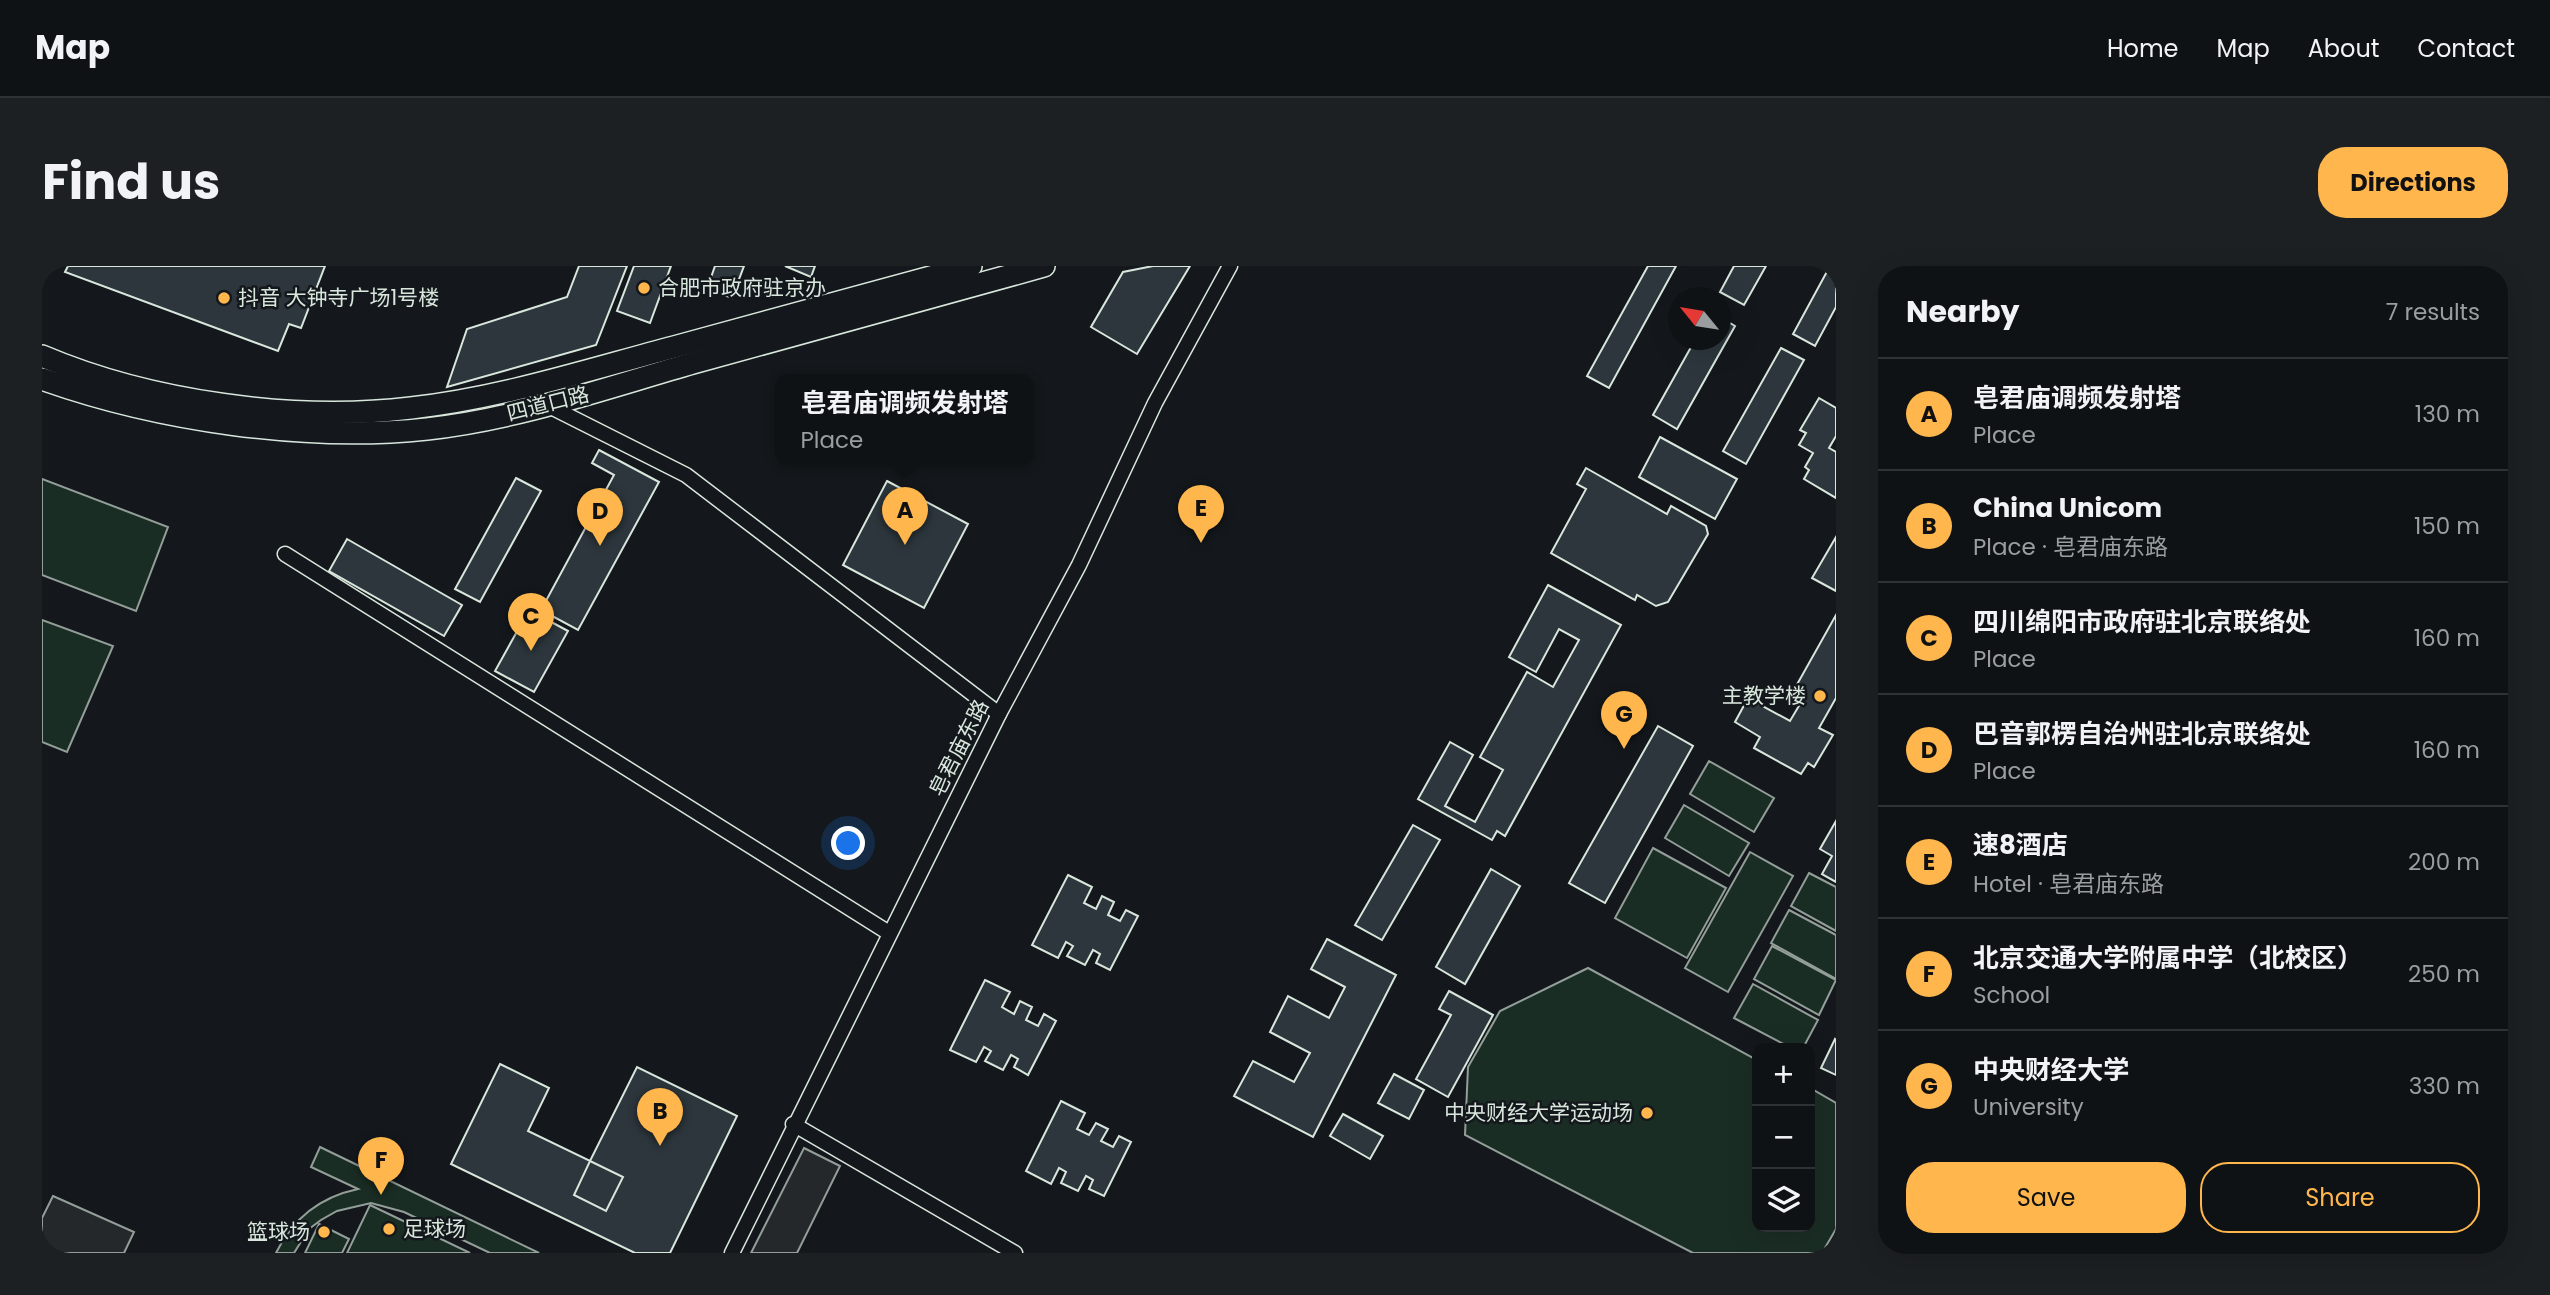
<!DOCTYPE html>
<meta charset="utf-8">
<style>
body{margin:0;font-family:Poppins,"Noto Sans SC",sans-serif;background:#1d2022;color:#f1f3f6}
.controls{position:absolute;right:21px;bottom:21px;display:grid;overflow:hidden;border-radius:14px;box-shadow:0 7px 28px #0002}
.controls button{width:63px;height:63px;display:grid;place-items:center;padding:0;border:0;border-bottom:2px solid #2f3234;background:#0f1215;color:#f1f3f6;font:35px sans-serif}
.compass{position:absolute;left:1626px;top:21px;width:63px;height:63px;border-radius:50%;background:#0f1215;box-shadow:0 7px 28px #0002;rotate:300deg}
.you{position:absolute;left:807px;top:578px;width:24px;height:24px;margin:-18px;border:5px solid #fff;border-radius:50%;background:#1a73e8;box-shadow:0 0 0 10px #1a73e833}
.badge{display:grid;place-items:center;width:46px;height:46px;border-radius:50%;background:#ffb74d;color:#111;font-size:23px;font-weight:700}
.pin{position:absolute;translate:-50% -58px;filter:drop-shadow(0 2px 4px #0008)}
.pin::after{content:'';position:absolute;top:37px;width:24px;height:21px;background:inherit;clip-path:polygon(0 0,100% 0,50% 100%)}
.popup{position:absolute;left:733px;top:108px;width:259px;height:91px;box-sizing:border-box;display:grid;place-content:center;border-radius:14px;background:#0f1215;filter:drop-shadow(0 2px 5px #0005);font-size:23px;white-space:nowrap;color:#9b9ea0}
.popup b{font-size:26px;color:#f1f3f6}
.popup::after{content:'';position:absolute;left:50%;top:100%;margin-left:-14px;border:14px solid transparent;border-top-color:#0f1215}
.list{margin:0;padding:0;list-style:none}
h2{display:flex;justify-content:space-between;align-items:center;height:91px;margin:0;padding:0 28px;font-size:30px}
h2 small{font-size:23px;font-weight:400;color:#9b9ea0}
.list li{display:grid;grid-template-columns:46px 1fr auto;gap:21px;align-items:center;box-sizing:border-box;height:112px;padding:0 28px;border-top:2px solid #2f3234}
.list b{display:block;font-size:26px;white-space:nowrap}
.list p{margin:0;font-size:23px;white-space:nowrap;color:#9b9ea0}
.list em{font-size:23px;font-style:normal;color:#9b9ea0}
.actions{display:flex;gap:14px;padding:21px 28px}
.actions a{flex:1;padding:16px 0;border:2px solid #ffb74d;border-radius:28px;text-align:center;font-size:24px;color:#ffb74d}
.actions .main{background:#ffb74d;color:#111}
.icon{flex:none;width:38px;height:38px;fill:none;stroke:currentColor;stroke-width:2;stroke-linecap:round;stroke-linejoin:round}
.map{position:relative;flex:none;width:1794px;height:987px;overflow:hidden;border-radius:28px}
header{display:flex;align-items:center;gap:42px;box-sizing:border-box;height:98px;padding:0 35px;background:#0f1215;border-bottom:2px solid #2f3234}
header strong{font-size:33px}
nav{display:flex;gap:38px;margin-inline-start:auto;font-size:24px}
.intro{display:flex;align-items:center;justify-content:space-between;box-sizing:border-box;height:168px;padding:0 42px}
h1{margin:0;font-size:49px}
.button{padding:18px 32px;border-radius:28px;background:#ffb74d;color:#111;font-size:24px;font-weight:700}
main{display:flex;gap:42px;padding:0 42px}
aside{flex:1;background:#0f1215;border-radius:28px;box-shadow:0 7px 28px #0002}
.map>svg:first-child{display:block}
</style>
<header>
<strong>Map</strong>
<nav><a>Home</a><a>Map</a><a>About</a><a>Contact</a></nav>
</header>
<div class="intro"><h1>Find us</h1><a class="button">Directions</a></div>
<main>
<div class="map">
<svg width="1794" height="987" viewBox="0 0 1794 987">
<rect width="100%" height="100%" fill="#14181c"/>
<g fill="#1a2d24" stroke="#939e99" stroke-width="2">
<polygon points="0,213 126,261 94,345 0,309"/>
<polygon points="0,354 71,380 25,486 0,476"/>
<polygon points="1667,495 1732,532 1712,566 1648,528"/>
<polygon points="1642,539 1707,577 1687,610 1623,572"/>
<polygon points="1611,582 1684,622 1645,692 1573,652"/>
<polygon points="1708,586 1751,610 1686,726 1643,702"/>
<polygon points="1767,607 1794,621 1794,665 1749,640"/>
<polygon points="1747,644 1794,669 1794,713 1729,677"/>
<polygon points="1730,680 1794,714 1777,749 1712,713"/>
<polygon points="1546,702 1715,794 1715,961 1768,961 1768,822 1794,837 1794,963 1780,987 1651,987 1423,869 1426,801 1458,745"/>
<polygon points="1711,718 1776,754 1761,782 1749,782 1692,752"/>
<path d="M278 881 497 987H448L362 946 329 937 295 945 279 954 267 963 252 987H234C251 952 278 931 316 923L269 901Z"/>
<polygon points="328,939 428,987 305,987"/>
<polygon points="277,958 307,973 300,987 263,987"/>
</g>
<g fill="#24282b" stroke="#939e99" stroke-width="2">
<polygon points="762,882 798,900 755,987 709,987"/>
<polygon points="11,930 92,966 82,987 0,987 0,952"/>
</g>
<g fill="#2c363c" stroke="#d8e6dc" stroke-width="2">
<polygon points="26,0 283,0 259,62 247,58 236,85 23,6"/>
<polygon points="537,0 585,0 554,79 405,121 425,63 525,31"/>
<polygon points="592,0 629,0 608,57 575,45"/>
<polygon points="673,0 702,0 690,32 665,23"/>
<polygon points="743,0 773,0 769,11"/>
<polygon points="1111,0 1148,0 1095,88 1049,61 1081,6"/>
<polygon points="1606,0 1634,0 1567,122 1545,110"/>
<polygon points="1692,0 1724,0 1702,39 1678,26"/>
<polygon points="1788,0 1794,0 1794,41 1773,80 1751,68"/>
<polygon points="1678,51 1693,60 1635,163 1611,149 1653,74 1678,74"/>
<polygon points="1739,82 1762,94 1704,198 1681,185"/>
<polygon points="1777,132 1794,142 1794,170 1787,182 1794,186 1794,232 1762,213 1767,204 1763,201 1771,187 1757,179 1764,167 1758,164"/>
<polygon points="1618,171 1695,213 1673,253 1597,211"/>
<polygon points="557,184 617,216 536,364 499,344 572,209 550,197"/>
<polygon points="1544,202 1625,248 1629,240 1664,260 1666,268 1626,336 1614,340 1595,329 1593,334 1509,287 1544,223 1535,218"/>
<polygon points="474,212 499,225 438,336 413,323"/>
<polygon points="845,215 926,258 882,342 801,299"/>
<polygon points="1794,271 1794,325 1770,312"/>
<polygon points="305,273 420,339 402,370 287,305"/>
<polygon points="1506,319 1579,359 1463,570 1455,565 1450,574 1376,533 1408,476 1431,489 1403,540 1433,556 1461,504 1438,491 1485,406 1511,421 1537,374 1517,363 1494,406 1467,391"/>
<polygon points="487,344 526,365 492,426 453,405"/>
<polygon points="1794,349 1794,432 1777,462 1791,469 1772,501 1766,497 1759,508 1712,482 1718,471 1693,456 1706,432 1748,455 1764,428 1753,422"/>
<polygon points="1616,460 1651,480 1563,637 1527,617"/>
<polygon points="1794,555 1794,616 1780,608 1790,590 1778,583"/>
<polygon points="1371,559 1398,574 1340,674 1313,659"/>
<polygon points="1449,603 1478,620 1423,718 1394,701"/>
<polygon points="1026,609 1050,621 1042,637 1054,643 1060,630 1072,636 1066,649 1078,655 1084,644 1096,650 1068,704 1054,697 1058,688 1051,684 1043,699 1025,690 1031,680 1024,676 1016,692 990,679"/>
<polygon points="1285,673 1354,709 1271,871 1192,830 1211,795 1252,816 1268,787 1228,766 1246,730 1287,752 1303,721 1269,703"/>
<polygon points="943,714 968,726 960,741 972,748 978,735 990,741 984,754 996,760 1002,748 1014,755 986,809 972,801 976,793 969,789 961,804 943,795 949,785 942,781 934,796 908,784"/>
<polygon points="1407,725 1451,749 1406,831 1374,813 1409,749 1397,743"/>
<polygon points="1793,773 1794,774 1794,809 1779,802"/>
<polygon points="458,798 507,822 486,865 548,895 595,801 695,850 628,987 593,987 409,898"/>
<polygon points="1352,808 1382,824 1367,853 1336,837"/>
<polygon points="1019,835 1043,847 1035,863 1047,869 1054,857 1066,863 1059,875 1071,881 1077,870 1089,876 1062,930 1047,923 1051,914 1044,910 1036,925 1019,917 1024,906 1017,902 1009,918 984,905"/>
<polygon points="1301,848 1341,870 1328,893 1288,870"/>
<polygon points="548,895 581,911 564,945 532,929"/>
</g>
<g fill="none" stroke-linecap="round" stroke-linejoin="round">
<defs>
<g id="street">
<polyline points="505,139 644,209 957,448"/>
<polyline points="243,288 847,667"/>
<polyline points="751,858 973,987"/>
<polyline points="690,987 957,448 1037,299 1113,137 1188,0"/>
</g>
<g id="secondary">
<path d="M0 90C108 136 252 156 369 142 459 132 545 104 632 81 731 54 830 27 929 0"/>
<path d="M0 113C115 154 263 176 385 163 476 153 564 122 651 97 768 64 885 32 1002 0"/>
</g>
</defs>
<use href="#street" stroke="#d8e6dc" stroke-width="17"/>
<use href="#secondary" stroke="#d8e6dc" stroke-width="24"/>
<use href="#street" stroke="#14181c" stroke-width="14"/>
<use href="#secondary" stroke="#14181c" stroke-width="21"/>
</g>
<g fill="#ffb74d" stroke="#14181c" stroke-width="2.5">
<circle cx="602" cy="22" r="7"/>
<circle cx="182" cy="32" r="7"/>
<circle cx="1778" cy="430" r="7"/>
<circle cx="1605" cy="847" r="7"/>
<circle cx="347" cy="963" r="7"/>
<circle cx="282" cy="966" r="7"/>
</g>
<g text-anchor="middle" stroke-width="5" stroke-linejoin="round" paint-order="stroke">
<g font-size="21" fill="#d8e6dc" stroke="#14181c" text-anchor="start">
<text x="616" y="29">合肥市政府驻京办</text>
<text x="196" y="39">抖音 大钟寺广场1号楼</text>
<text x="1764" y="437" text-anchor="end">主教学楼</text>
<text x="1591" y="854" text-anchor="end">中央财经大学运动场</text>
<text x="361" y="970">足球场</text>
<text x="268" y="973" text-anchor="end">篮球场</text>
</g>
<g font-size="21" fill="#d8e6dc" stroke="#14181c">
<text transform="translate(506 138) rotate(-14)" y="7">四道口路</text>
<text transform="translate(917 482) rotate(-63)" y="7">皂君庙东路</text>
</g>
</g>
</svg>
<div class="controls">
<button>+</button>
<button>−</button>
<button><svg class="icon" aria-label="layers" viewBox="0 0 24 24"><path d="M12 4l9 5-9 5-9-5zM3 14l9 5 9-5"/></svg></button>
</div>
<svg class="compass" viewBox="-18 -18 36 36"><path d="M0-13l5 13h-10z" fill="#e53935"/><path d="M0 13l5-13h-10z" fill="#9b9ea0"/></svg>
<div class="you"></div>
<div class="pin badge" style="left:863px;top:279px">A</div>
<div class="popup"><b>皂君庙调频发射塔</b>Place</div>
<div class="pin badge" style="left:618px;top:880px">B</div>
<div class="pin badge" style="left:489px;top:385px">C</div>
<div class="pin badge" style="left:558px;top:280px">D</div>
<div class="pin badge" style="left:1159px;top:277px">E</div>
<div class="pin badge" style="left:339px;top:929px">F</div>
<div class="pin badge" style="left:1582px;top:483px">G</div>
</div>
<aside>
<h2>Nearby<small>7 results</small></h2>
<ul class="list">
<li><span class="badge">A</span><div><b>皂君庙调频发射塔</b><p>Place</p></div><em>130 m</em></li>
<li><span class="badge">B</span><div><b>China Unicom</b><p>Place · 皂君庙东路</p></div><em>150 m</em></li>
<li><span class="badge">C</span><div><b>四川绵阳市政府驻北京联络处</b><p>Place</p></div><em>160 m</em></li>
<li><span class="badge">D</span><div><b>巴音郭楞自治州驻北京联络处</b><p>Place</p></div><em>160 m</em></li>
<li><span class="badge">E</span><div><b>速8酒店</b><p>Hotel · 皂君庙东路</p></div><em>200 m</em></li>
<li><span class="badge">F</span><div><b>北京交通大学附属中学（北校区）</b><p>School</p></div><em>250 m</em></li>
<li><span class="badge">G</span><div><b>中央财经大学</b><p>University</p></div><em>330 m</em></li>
</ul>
<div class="actions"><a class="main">Save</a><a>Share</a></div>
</aside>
</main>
